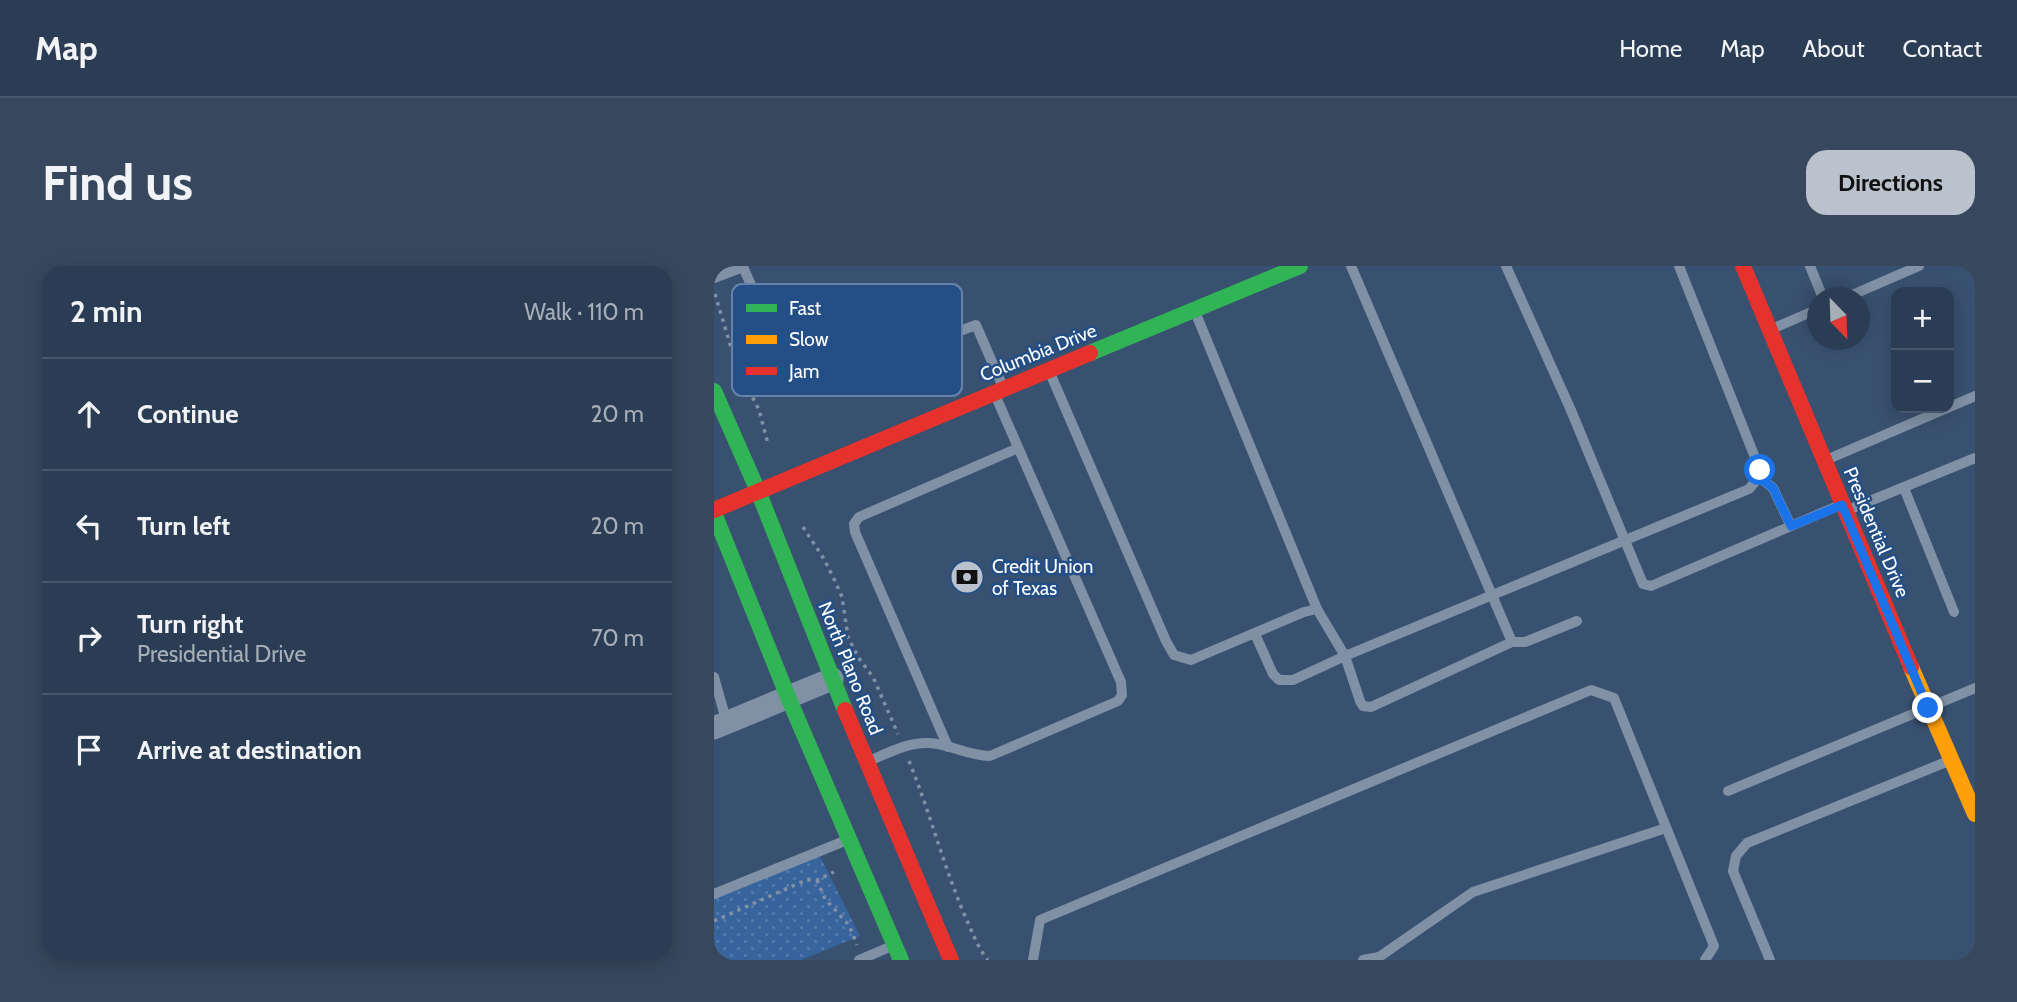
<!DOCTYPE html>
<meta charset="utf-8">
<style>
body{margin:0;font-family:Cabin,sans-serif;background:#37485e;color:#f1f3f6}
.controls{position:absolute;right:21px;top:21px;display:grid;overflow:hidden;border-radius:14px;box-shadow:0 4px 18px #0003}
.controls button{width:63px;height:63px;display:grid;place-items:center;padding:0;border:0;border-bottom:2px solid #47566b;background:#2b3d54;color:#f1f3f6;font:35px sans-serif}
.compass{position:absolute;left:1093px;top:21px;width:63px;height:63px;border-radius:50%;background:#2b3d54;box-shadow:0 4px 18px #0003;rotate:157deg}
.stop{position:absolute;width:21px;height:21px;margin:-16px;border:5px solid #1a73e8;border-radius:50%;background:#fff}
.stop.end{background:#1a73e8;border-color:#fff;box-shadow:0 2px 7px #0008}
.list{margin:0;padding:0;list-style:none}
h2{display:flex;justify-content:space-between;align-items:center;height:91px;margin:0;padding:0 28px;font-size:30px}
h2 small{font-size:23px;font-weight:400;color:#a6aeb8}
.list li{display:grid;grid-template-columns:46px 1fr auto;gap:21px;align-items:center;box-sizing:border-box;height:112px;padding:0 28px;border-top:2px solid #47566b}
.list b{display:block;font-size:26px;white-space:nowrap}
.list p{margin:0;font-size:23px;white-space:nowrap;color:#a6aeb8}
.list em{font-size:23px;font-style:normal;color:#a6aeb8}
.icon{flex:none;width:38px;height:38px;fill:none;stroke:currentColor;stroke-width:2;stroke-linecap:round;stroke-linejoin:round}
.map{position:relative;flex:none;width:1261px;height:694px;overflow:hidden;border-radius:21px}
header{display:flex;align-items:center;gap:42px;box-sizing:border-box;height:98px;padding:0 35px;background:#2b3d54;border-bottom:2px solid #47566b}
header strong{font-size:33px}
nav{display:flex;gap:38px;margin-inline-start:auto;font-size:24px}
.intro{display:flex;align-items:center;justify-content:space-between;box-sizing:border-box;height:168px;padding:0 42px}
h1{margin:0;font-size:49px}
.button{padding:18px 32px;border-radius:21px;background:#bac2cd;color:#111;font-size:24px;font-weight:700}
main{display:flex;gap:42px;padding:0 42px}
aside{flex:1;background:#2b3d54;border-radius:21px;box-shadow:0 4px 18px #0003}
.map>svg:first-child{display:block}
</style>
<header>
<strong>Map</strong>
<nav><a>Home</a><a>Map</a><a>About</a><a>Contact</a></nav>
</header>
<div class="intro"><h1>Find us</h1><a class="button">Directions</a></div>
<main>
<aside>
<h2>2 min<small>Walk · 110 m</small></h2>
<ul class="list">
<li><svg class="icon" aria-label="ahead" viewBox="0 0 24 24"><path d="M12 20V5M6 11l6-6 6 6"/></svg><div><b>Continue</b></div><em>20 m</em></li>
<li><svg class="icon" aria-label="left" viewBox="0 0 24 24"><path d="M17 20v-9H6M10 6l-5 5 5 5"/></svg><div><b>Turn left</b></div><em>20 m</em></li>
<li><svg class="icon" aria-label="right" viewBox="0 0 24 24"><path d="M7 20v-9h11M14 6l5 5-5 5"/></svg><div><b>Turn right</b><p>Presidential Drive</p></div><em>70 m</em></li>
<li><svg class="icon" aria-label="arrive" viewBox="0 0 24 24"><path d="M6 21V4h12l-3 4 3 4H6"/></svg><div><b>Arrive at destination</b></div></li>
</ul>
</aside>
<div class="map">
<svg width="1261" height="694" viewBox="0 0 1261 694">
<defs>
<pattern id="park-dots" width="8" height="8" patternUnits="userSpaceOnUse" patternTransform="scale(1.75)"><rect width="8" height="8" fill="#37649c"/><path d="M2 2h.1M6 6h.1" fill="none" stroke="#557bab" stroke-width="1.8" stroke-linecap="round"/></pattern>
</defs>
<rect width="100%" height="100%" fill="#395170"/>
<polygon fill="url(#park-dots)" points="102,582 146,670 87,694 0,694 0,623"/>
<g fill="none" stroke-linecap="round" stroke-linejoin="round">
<g stroke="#8091a6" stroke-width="3.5" stroke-dasharray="3.5 5" stroke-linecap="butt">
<polyline points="1,28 22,98 45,144 54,178"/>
<polyline points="89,261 110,293 121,315 128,331 134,371 144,391 159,411 184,468"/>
<path d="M195 495C216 546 229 599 251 650 258 665 263 681 274 694"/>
<polyline points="103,614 111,633 135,659 143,679"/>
<polyline points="0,655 92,614 103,614 120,606"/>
</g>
<g stroke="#8091a6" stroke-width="10">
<polyline points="792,0 856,142 929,318 937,320 1126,239"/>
<polyline points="1096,0 1109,32"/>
<polyline points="0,12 29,1 84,124 262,59 289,121"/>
<polyline points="1131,32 1205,0"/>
<polyline points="482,48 603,343"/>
<polyline points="1058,63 1104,43"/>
<polyline points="336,107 452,375 460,389 477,394 590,346 603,343 631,390 1035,223 1045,211 1046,204 965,0"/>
<polyline points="1112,194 1261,130"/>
<polyline points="1045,211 1059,222 1077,260"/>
<polyline points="1190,222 1240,346"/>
<polyline points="1134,244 1261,192"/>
<polyline points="541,368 559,408 565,414 579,414 631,390 646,435 649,440 657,441 798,376 637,0"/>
<polyline points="798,376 811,376 863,355"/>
<polyline points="0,411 13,457"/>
<polyline points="234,481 141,266 140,258 145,251 304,182"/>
<path d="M155 495C174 487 194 476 215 477 236 478 252 489 276 490L404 435 408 429 407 416 282 131"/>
<polyline points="1014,525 1261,422"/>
<polyline points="0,628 133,574"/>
<polyline points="145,694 178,680"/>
<polyline points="319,694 326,654 877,424 900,432 1000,680 991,694"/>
<polyline points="649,694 665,691 759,626 952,562"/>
<polyline points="1056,694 1019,605 1022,590 1033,577 1232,496"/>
</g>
<polyline stroke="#8091a6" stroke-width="23" points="0,462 118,413"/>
<g stroke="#30b455" stroke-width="16">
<polyline points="376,87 586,0"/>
<polyline points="0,125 44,225 131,444"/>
<polyline points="0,247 74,431 187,694"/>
</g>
<polyline stroke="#ff9f0a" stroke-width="16" points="1197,401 1261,548"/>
<g stroke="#e5322d" stroke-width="16">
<polyline points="1029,0 1197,401"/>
<polyline points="0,244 376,87"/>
<polyline points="131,444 237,694"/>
</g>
</g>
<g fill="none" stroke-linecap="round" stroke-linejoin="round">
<polyline stroke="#1a73e8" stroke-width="9" points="1046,204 1045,211 1059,222 1077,260 1128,239 1214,442"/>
</g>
<defs>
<symbol id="bank-disc" viewBox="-11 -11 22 22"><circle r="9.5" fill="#bac2cd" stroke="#234e86"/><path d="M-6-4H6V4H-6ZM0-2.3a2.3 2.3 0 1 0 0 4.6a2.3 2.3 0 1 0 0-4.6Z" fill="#111"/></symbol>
</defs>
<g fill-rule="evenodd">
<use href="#bank-disc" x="234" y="292" width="38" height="38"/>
</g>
<g text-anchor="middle" stroke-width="5" stroke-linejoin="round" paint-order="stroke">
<g font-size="19" fill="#fff" stroke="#234e86">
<text transform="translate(324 86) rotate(-22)" y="7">Columbia Drive</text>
<text transform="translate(1163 266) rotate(67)" y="7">Presidential Drive</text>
<text transform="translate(137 402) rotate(68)" y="7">North Plano Road</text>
</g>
<g font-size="19" fill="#fff" stroke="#234e86" text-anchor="start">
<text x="278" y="307">Credit Union<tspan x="278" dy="22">of Texas</tspan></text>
</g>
</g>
<rect x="18" y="18" width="230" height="112" rx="10" fill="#234e86" stroke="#6583aa" stroke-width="2"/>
<rect x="32" y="38" width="31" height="8" fill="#30b455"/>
<rect x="32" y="69" width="31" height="9" fill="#ff9f0a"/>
<rect x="32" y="101" width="31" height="8" fill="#e5322d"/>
<g font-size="19" fill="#fff">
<text x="75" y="49">Fast</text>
<text x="75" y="80">Slow</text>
<text x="75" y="112">Jam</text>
</g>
</svg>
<div class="controls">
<button>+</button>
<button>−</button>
</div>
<svg class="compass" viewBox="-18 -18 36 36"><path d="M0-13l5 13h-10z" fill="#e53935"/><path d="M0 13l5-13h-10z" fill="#a6aeb8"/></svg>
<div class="stop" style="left:1046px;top:204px"></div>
<div class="stop end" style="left:1214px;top:442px"></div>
</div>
</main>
